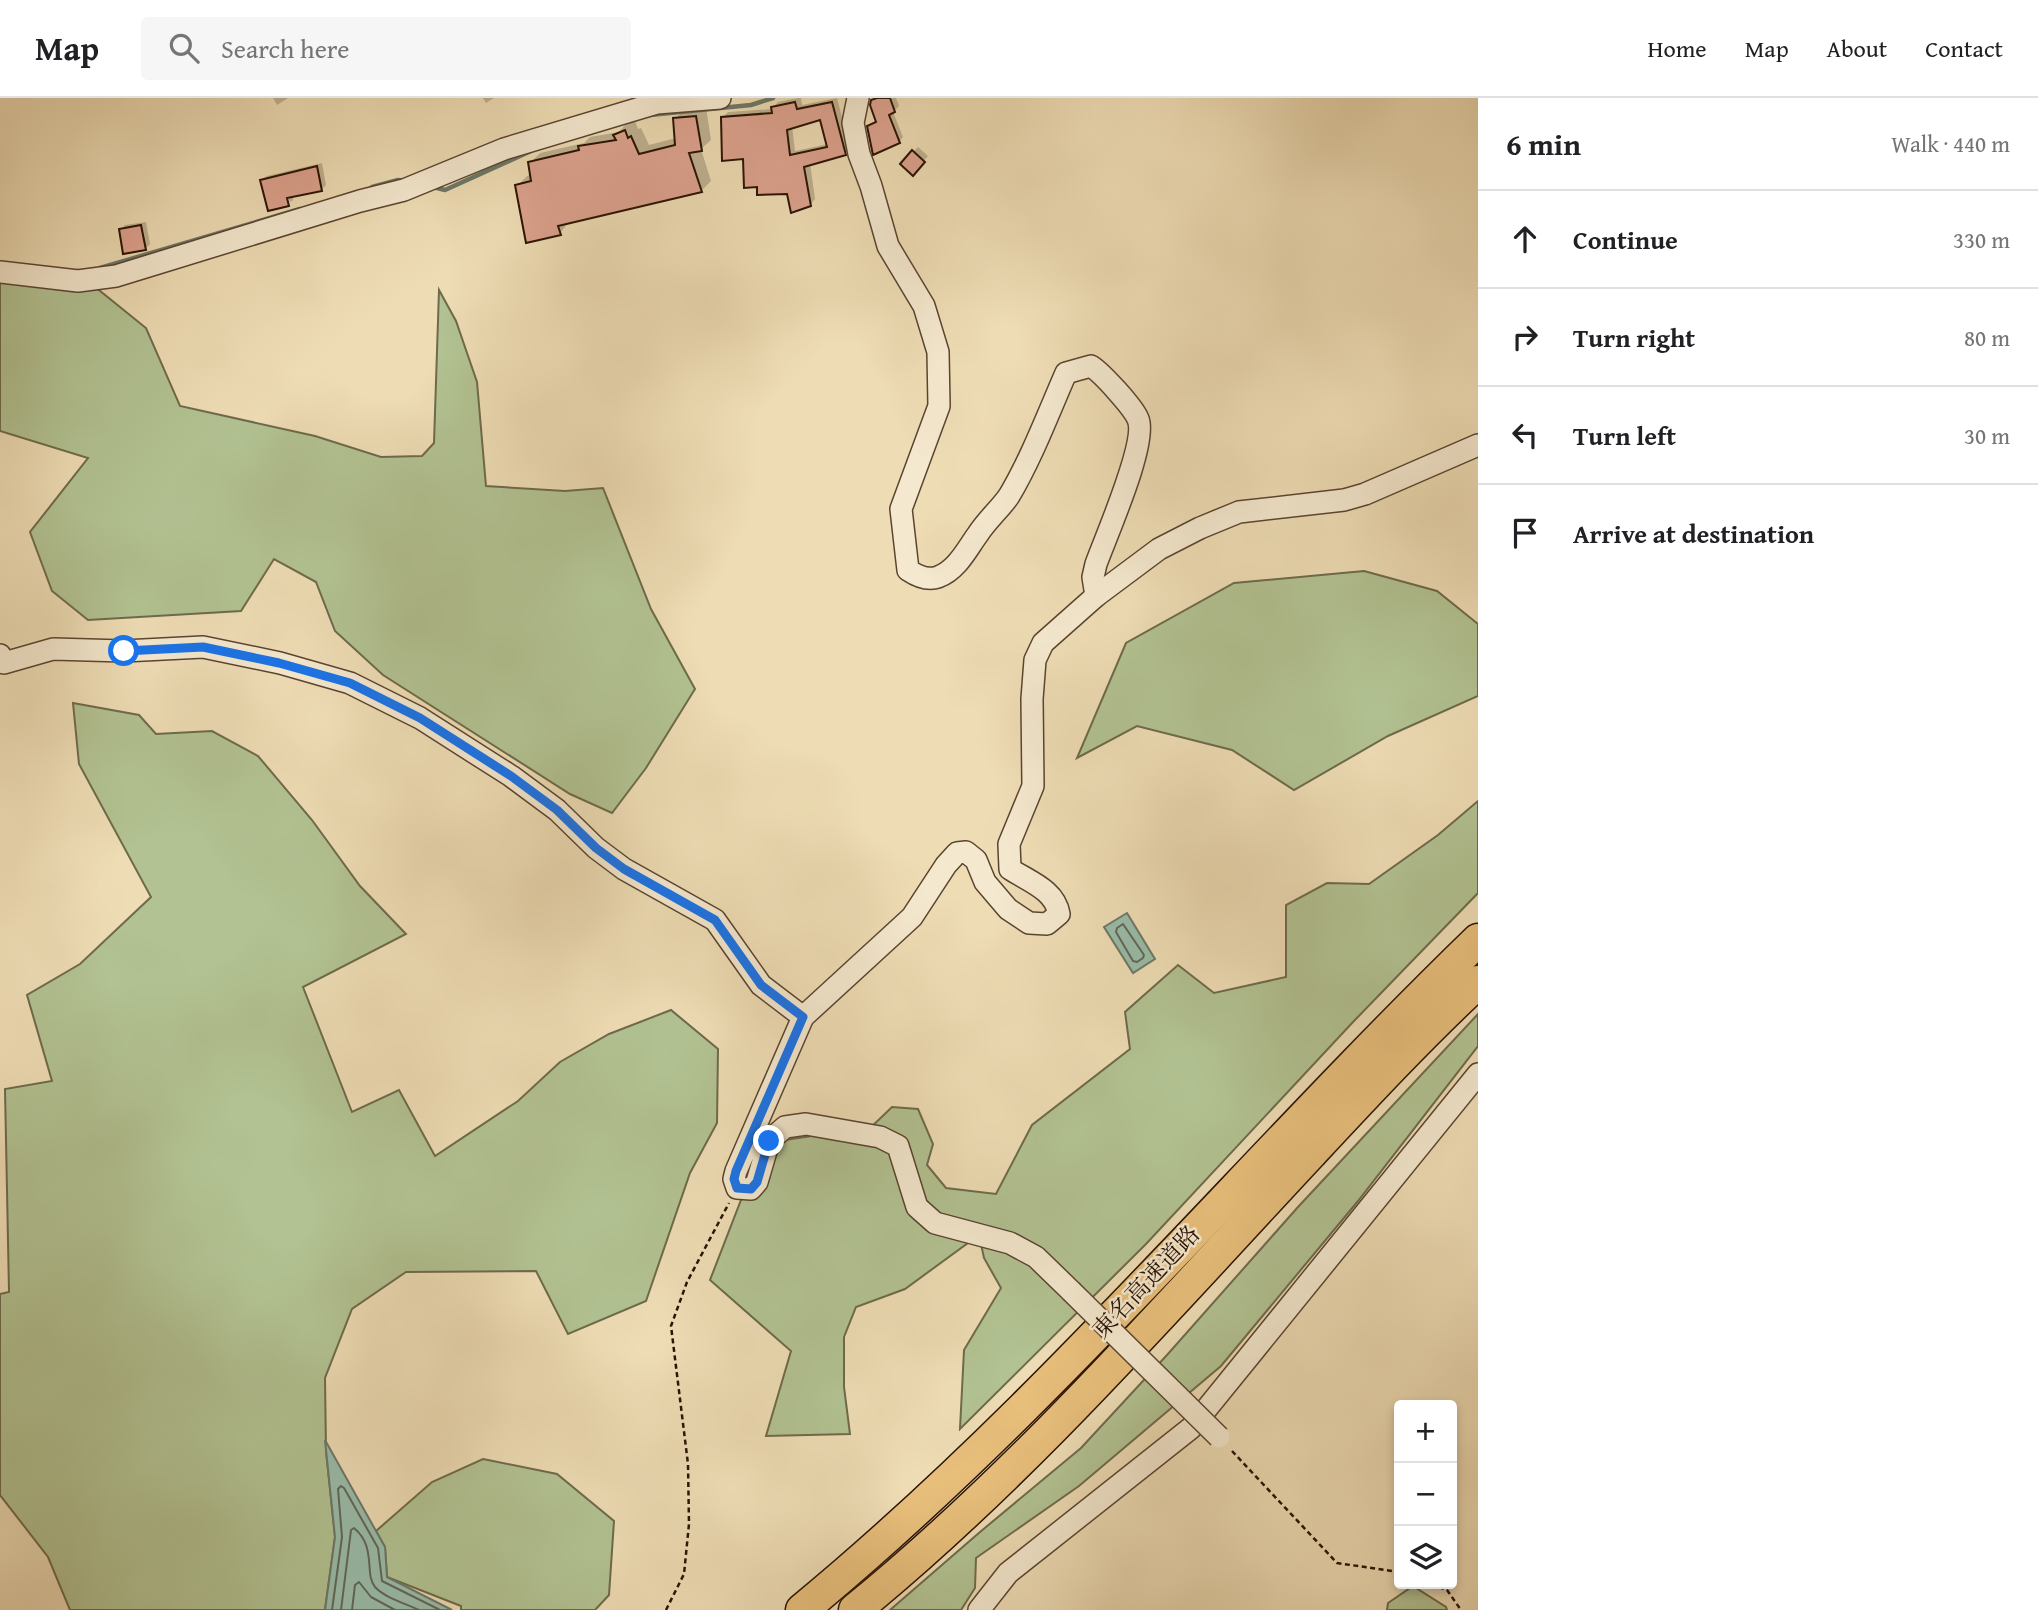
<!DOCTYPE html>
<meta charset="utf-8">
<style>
body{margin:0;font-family:"Gentium Book Plus","Noto Serif JP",serif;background:#f6f6f6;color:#202124}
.controls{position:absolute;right:21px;bottom:21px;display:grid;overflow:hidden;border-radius:7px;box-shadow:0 4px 10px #0003}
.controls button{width:63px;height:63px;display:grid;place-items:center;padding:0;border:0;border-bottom:2px solid #e0e0e0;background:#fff;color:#202124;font:35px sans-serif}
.stop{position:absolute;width:21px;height:21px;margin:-16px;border:5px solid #1a73e8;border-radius:50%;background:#fff}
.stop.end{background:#1a73e8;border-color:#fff;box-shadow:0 2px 7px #0008}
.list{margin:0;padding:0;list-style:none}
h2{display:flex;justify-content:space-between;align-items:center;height:91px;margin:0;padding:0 28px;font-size:30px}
h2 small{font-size:23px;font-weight:400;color:#757577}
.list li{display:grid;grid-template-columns:46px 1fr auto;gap:21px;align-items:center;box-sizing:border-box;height:98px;padding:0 28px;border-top:2px solid #e0e0e0}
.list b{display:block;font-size:26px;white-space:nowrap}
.list em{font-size:23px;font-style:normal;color:#757577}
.icon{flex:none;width:38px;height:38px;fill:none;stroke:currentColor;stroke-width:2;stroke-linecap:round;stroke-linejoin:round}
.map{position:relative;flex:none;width:1478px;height:1512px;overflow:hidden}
header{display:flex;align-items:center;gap:42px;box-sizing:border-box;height:98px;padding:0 35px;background:#fff;border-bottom:2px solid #e0e0e0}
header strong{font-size:33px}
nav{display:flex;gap:38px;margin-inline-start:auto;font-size:24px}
.search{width:490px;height:63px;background:#f6f6f6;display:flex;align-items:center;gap:18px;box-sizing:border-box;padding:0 24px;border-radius:7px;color:#757577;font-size:26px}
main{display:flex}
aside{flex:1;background:#fff}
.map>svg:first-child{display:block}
</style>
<header>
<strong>Map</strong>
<div class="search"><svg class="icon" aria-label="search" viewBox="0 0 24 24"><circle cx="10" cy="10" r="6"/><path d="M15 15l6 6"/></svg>Search here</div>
<nav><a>Home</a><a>Map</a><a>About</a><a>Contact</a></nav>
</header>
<main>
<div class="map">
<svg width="1478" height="1512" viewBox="0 0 1478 1512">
<rect width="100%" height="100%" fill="#eedcb4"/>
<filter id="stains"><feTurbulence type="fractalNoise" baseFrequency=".00286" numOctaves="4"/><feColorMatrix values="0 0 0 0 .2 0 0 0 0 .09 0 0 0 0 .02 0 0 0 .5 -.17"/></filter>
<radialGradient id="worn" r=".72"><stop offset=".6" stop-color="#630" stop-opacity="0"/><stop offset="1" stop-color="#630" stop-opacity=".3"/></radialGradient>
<g fill="#b2c292" stroke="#6e6a4b" stroke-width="2">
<polygon points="0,176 89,184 146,230 180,308 315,338 381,359 422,358 434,345 439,192 456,223 477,284 486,388 565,393 603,390 651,511 695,591 646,670 612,715 570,696 383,577 335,533 316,484 274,461 241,513 88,522 52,493 30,434 88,360 0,333"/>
<polygon points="1364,473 1437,493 1478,526 1478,598 1388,638 1294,692 1232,652 1137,628 1077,660 1126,545 1234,485"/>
<polygon points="73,605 139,617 156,636 212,633 258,658 312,722 360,788 406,836 303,889 352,1014 399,992 435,1058 518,1003 560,964 609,936 671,912 718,951 717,1025 690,1075 646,1203 568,1236 536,1173 406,1174 352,1211 325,1280 326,1353 335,1439 325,1512 70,1512 48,1459 0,1397 0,1196 9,1194 5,991 52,983 27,897 80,866 151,799 79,666"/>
<polygon points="1478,703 1478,795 1353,924 1146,1146 960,1331 964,1252 1001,1190 984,1160 979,1137 905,1191 856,1209 844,1239 844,1289 850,1336 766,1338 791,1253 710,1182 741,1102 785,1042 825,1036 866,1034 892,1009 918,1011 933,1046 927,1067 946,1090 996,1096 1032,1027 1130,951 1125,914 1178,867 1214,895 1286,879 1286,807 1327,785 1369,786 1438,737"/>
<polygon points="1478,916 1478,948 1358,1103 1221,1268 1079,1388 976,1460 975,1490 961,1512 890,1512 980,1434 1081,1350 1167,1257 1298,1109"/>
<polygon points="483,1361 557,1376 614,1423 609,1497 595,1512 461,1512 461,1508 387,1479 385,1449 376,1433 432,1384"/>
<polygon points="1413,1488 1446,1509 1447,1512 1387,1512 1388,1505"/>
</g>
<g fill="#99bcaa" stroke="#6c7868" stroke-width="2">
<polygon points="1127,815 1155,861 1133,875 1104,829"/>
<polygon points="325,1342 385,1449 387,1479 452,1512 325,1512 335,1439"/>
</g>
<g fill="#0003" fill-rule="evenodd">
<polygon points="273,0 288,0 277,7"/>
<polygon points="483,0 494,0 486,5"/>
<path d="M798 0H801L802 7 837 0 850 50 845 55 810 65 815 101 810 107 789 94 758 87 722 20 728 14 772 11 778 4ZM822 20 828 46 795 53 792 28Z"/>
<polygon points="875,0 896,0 899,8 893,14 903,39 899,44 869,28 877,22 873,3"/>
<polygon points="706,9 711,42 701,51 711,83 701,93 569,124 560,135 517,88 527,78 532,76 530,65 540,55 584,45 590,39 619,34 625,27 635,23 638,31 641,30 649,47 676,40 675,21 685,11"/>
<polygon points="918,49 928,58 913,75 902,66"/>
<polygon points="322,65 326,87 321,92 292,97 293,102 290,104 287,91 283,91 287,106 289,106 269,111 262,82 267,78"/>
<polygon points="146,124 150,146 145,151 121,132 125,127"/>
</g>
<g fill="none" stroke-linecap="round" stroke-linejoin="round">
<g stroke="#616757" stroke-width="2">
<polygon points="1123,826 1144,857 1143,860 1137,864 1133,863 1116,834 1117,830"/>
<polyline points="332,1512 342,1439 338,1391 341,1388 344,1390 378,1450 382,1483 440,1512"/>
<path d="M341 1512 351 1432 354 1430C377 1449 364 1476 375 1489 385 1500 407 1506 419 1512"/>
<polyline points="352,1512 355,1487 359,1484 371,1499 395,1512"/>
</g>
<g stroke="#6c7868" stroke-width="4.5">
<polyline points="650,17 751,7 773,0"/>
<polyline points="372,89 398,82 404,83"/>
<polyline points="433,89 445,92 531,53"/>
<polyline points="100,170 300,111"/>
</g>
</g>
<g fill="#dda28e" stroke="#291204" stroke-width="2" fill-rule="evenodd">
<polygon points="877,0 890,0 895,14 889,17 900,45 873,57 867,28 876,24 870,7 871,2"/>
<path d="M795 4 797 11 832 4 846 57 804 69 811 108 791 115 787 96 757 97V89L744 90 743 61 722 63 721 19 772 15 771 9ZM820 22 827 49 790 57 787 32Z"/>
<polygon points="696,18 702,53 689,55 702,94 558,128 561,137 526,145 515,87 531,83 528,64 579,52 578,48 616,42 613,37 625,32 628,40 631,38 639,56 675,47 673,20"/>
<polygon points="912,52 925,64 913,78 900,66"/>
<polygon points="317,68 322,93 287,100 289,108 268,113 260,82"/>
<polygon points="141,127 146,152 123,156 119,131"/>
</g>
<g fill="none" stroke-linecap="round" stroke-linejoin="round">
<defs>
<g id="minor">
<path d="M858 0 853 25 859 56 871 88 888 148 924 208 938 254 939 308 901 411 908 472C917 478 927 483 938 479 957 472 967 451 978 436 987 422 1000 411 1009 398 1032 359 1048 316 1066 275L1091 268C1102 275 1133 309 1138 321 1148 344 1106 438 1096 466L1093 479 1096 498"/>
<polyline points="0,174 78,183 116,178 360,103 404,92 504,51 657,5 720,0"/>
<polyline points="0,557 4,565 53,551 124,553 203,549 280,565 350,585 420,620 511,678 557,712 596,750 624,771 715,822 761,887 803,919"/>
<path d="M1071 1193 1036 1159 1010 1145 935 1125 917 1109 898 1048 880 1039 806 1026 785 1029 769 1043 757 1084 751 1091 737 1090 734 1081 736 1073 803 919 912 819 946 767 957 755 966 754 976 762 985 784 1008 811 1029 825 1047 826 1059 816C1055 792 1030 784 1010 771L1009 746 1033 688 1032 601 1035 562 1043 545 1096 498 1159 451 1200 430 1239 414 1344 402 1365 396 1478 347"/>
<polyline points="979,1512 1008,1475 1191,1330 1478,976"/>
</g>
<g id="highway">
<path d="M802 1512C1047 1310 1250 1063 1478 842"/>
<path d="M855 1512C1022 1376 1165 1211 1311 1055 1366 996 1420 938 1478 884"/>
</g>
</defs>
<use href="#minor" stroke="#5a4430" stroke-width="24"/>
<use href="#highway" stroke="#291204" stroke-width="35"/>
<g stroke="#291204" stroke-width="2.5" stroke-dasharray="5 3.5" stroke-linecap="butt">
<polyline points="1232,1353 1337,1465 1399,1474"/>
<polyline points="1431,1486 1447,1492 1461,1512"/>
<polyline points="666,1512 684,1476 689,1426 688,1366 671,1228 687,1184 729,1105"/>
</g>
<use href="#minor" stroke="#f4e8ce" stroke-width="21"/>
<use href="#highway" stroke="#e7be7a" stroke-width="32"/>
<defs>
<polyline id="minor-bridge" points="1071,1193 1219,1339"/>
</defs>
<use href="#minor-bridge" stroke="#5a4430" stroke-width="24" stroke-linecap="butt"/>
<use href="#minor-bridge" stroke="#f4e8ce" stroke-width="21"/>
</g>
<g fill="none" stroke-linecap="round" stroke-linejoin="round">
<polyline stroke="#1a73e8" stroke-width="9" points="124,553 203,549 279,565 350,585 420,620 511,678 557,712 596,750 624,771 715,822 761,887 803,919 736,1073 734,1081 737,1090 751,1091 757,1084 769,1043"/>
</g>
<g text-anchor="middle" stroke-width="5" stroke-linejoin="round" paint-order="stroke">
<g font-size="24" fill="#291204" stroke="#f4e8ce">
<text transform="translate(1146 1184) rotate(-47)" y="8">東名高速道路</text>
</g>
</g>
<rect width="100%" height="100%" filter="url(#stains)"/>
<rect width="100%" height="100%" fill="url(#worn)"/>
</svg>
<div class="controls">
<button>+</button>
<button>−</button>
<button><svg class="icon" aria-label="layers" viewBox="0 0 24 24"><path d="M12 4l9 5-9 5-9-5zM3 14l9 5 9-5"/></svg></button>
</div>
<div class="stop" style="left:124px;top:553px"></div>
<div class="stop end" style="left:769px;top:1043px"></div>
</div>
<aside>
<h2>6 min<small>Walk · 440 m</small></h2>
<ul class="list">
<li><svg class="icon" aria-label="ahead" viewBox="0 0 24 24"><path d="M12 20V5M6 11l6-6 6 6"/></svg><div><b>Continue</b></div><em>330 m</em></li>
<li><svg class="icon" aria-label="right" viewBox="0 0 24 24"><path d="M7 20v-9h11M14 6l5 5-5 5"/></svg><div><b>Turn right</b></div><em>80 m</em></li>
<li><svg class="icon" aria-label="left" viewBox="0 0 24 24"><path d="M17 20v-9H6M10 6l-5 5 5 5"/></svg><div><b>Turn left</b></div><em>30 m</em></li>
<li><svg class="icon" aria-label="arrive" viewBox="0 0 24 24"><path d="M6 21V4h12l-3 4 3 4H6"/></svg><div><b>Arrive at destination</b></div></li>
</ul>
</aside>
</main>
